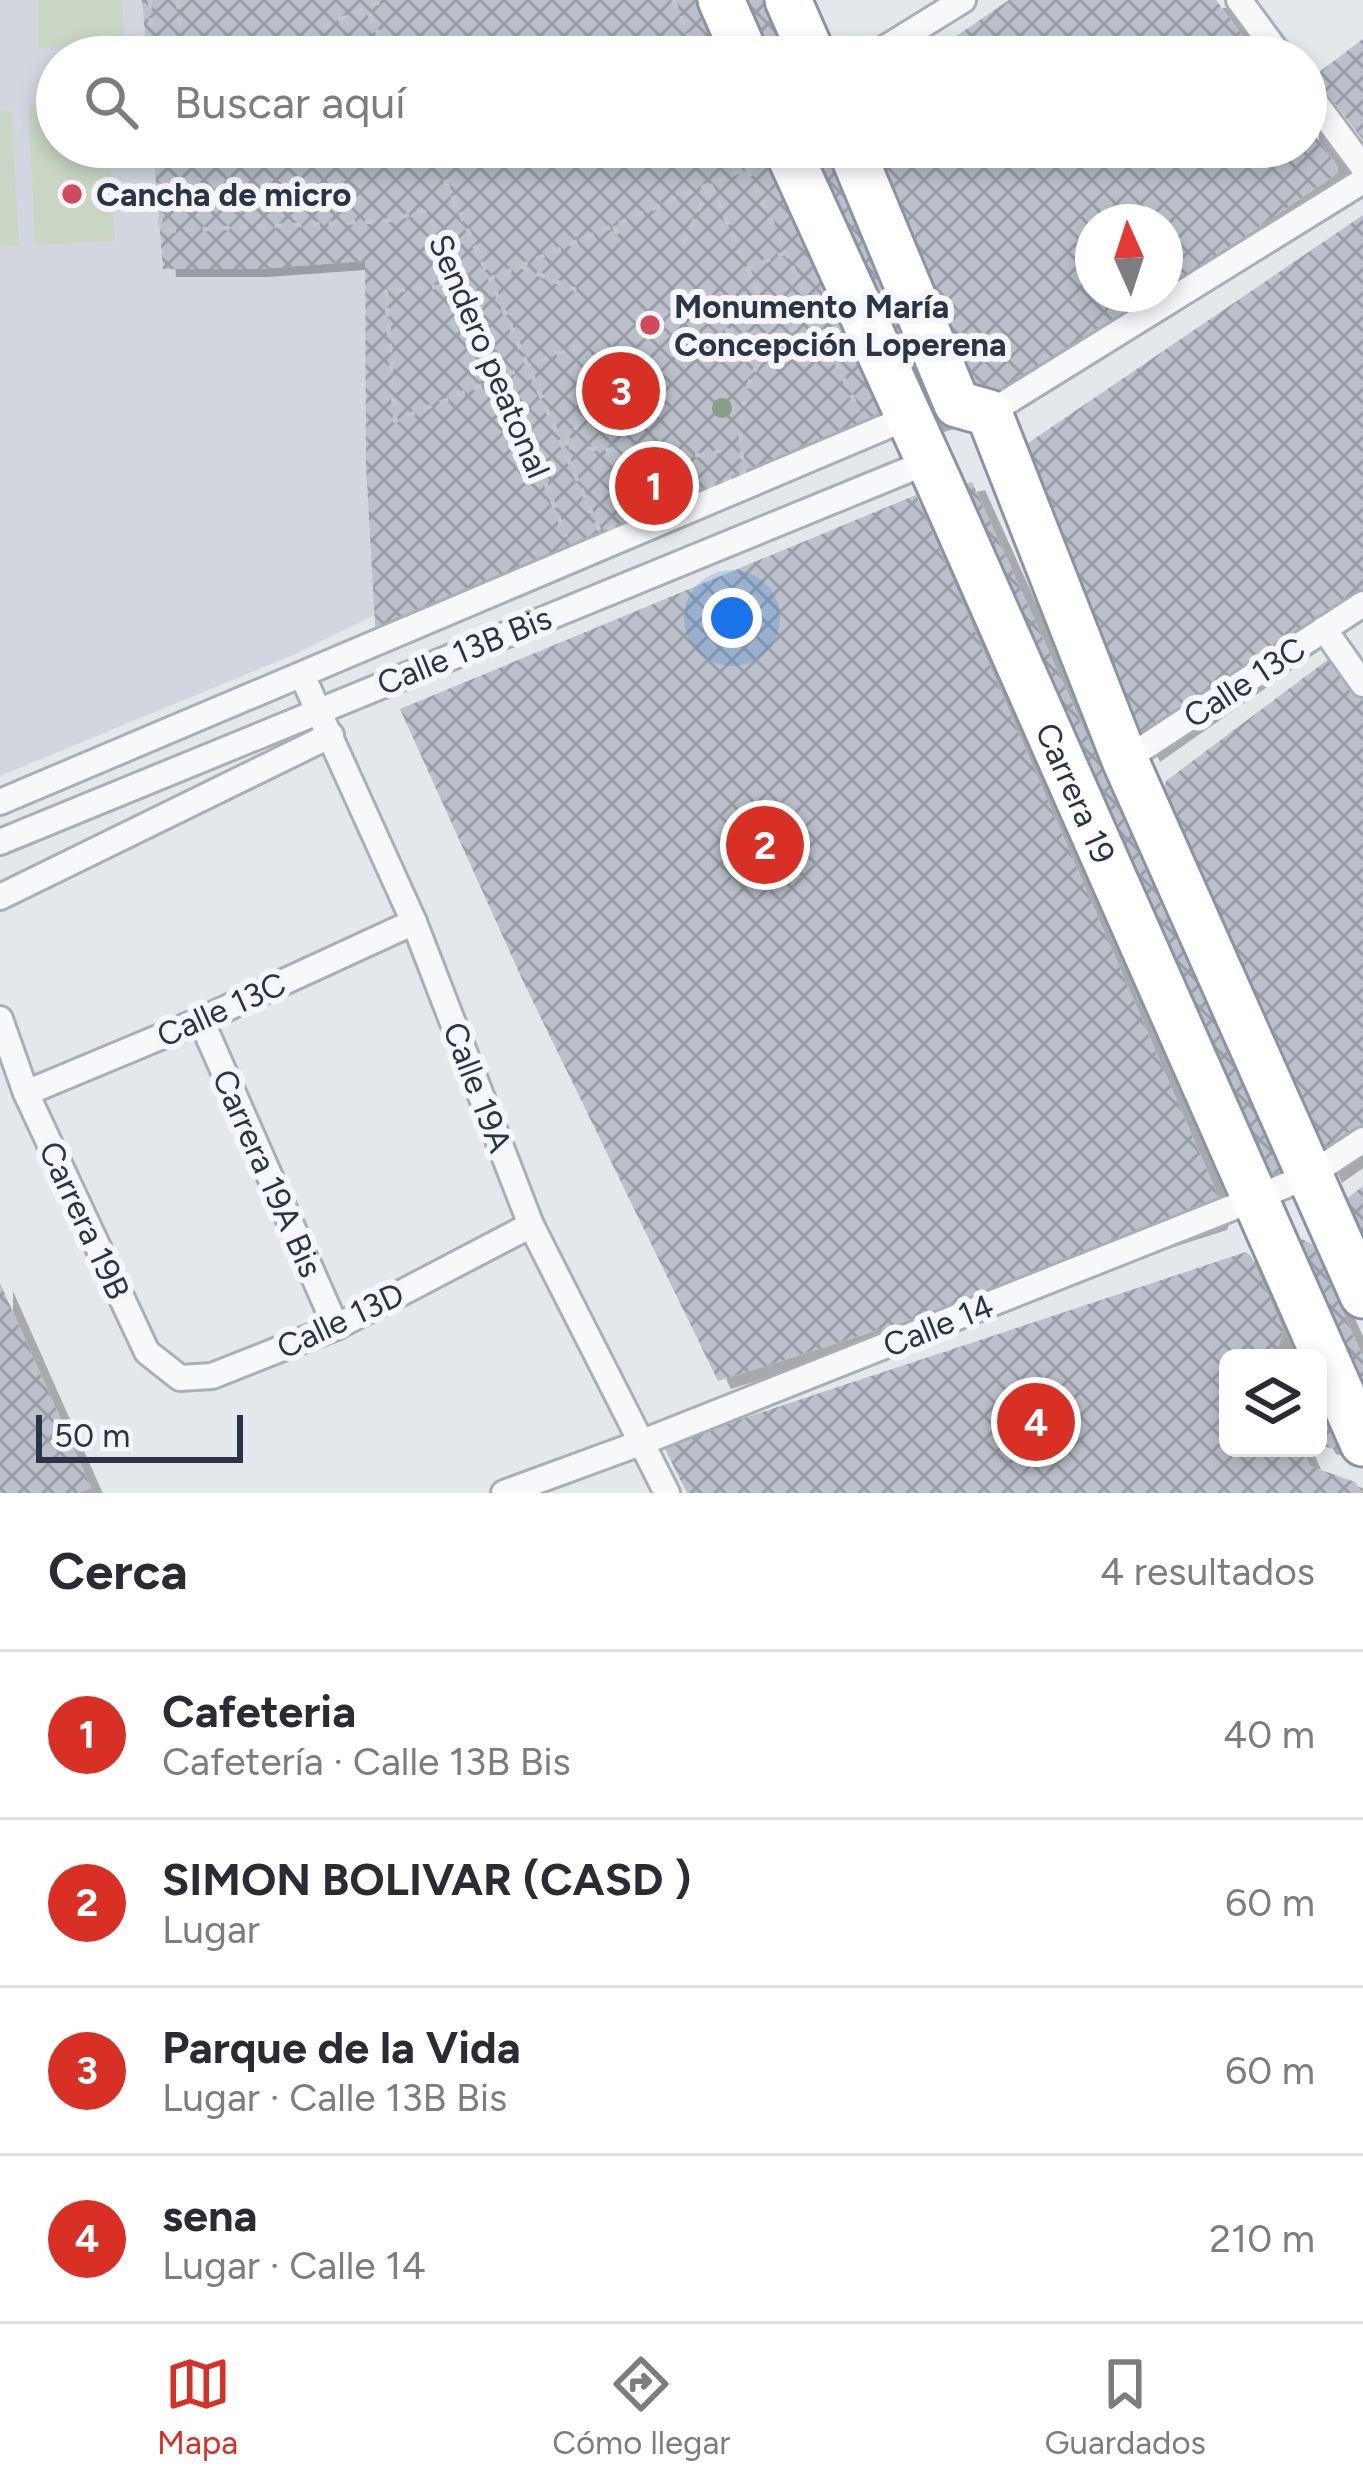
<!DOCTYPE html>
<html lang="es">
<meta charset="utf-8">
<style>
body{margin:0;font-family:Figtree,sans-serif;background:#f7f7f7;color:#2b2b33}
.controls{position:absolute;right:36px;bottom:36px;display:grid;overflow:hidden;border-radius:18px;box-shadow:0 6px 18px #0003}
.controls button{width:108px;height:108px;display:grid;place-items:center;padding:0;border:0;border-bottom:3px solid #e1e1e2;background:#fff;color:#2b2b33;font:60px sans-serif}
.compass{position:absolute;left:1075px;top:204px;width:108px;height:108px;border-radius:50%;background:#fff;box-shadow:0 6px 18px #0003;rotate:357deg}
.scale{position:absolute;left:36px;bottom:30px;width:207px;box-sizing:border-box;padding-left:12px;border:6px solid #2b3445;border-top:0;font-size:33px;line-height:42px;white-space:nowrap;color:#2b3445;-webkit-text-stroke:9px #f4f6f9;paint-order:stroke}
.you{position:absolute;left:732px;top:618px;width:42px;height:42px;margin:-30px;border:9px solid #fff;border-radius:50%;background:#1a73e8;box-shadow:0 0 0 18px #1a73e833}
.badge{display:grid;place-items:center;width:78px;height:78px;border-radius:50%;background:#d93025;color:#fff;font-size:39px;font-weight:700}
.pin{position:absolute;translate:-50% -50%;border:6px solid #fff;box-shadow:0 3px 12px #0006}
.list{margin:0;padding:0;list-style:none}
h2{display:flex;justify-content:space-between;align-items:center;height:156px;margin:0;padding:0 48px;font-size:51px}
h2 small{font-size:39px;font-weight:400;color:#7c7c81}
.list li{display:grid;grid-template-columns:78px 1fr auto;gap:36px;align-items:center;box-sizing:border-box;height:168px;padding:0 48px;border-top:3px solid #e1e1e2}
.list b{display:block;font-size:45px;white-space:nowrap}
.list p{margin:0;font-size:39px;white-space:nowrap;color:#7c7c81}
.list em{font-size:39px;font-style:normal;color:#7c7c81}
.icon{flex:none;width:66px;height:66px;fill:none;stroke:currentColor;stroke-width:2;stroke-linecap:round;stroke-linejoin:round}
.map{position:relative;flex:none;width:1363px;height:1493px;overflow:hidden}
.search{position:absolute;background:#fff;box-shadow:0 6px 18px #0003;left:36px;right:36px;top:36px;height:132px;display:flex;align-items:center;gap:30px;box-sizing:border-box;padding:0 42px;border-radius:66px;color:#7c7c81;font-size:45px}
.sheet{height:828px;background:#fff}
nav{display:flex;justify-content:space-around;align-items:center;box-sizing:border-box;height:168px;border-top:3px solid #e1e1e2;background:#fff;font-size:33px;color:#7c7c81}
nav a{display:grid;justify-items:center;gap:6px}
nav .on{color:#d93025}
.map>svg:first-child{display:block}
</style>
<div class="map">
<svg width="1363" height="1493" viewBox="0 0 1363 1493">
<defs>
<pattern id="building-cross-hatch" width="8" height="8" patternUnits="userSpaceOnUse" patternTransform="scale(3)"><rect width="8" height="8" fill="#bbc0ca"/><path d="M0 0l8 8M0 8l8-8" fill="none" stroke="#989da6"/></pattern>
<filter id="shadow"><feDropShadow dx="13" dy="8" stdDeviation="0" flood-color="#0004"/></filter>
</defs>
<rect width="100%" height="100%" fill="#e4e7ec"/>
<polygon fill="#d2d6de" points="0,0 142,0 147,57 57,57 57,147 153,147 163,269 365,261 366,465 377,576 385,610 293,655 0,776"/>
<g fill="#c9d6c5">
<polygon points="38,0 122,0 124,46 38,48"/>
<polygon points="57,105 57,147 108,147 115,241 35,245 29,107"/>
<polygon points="0,111 11,111 19,245 0,246"/>
</g>
<g fill="url(#building-cross-hatch)" filter="url(#shadow)">
<polygon points="142,0 700,0 726,57 147,57"/>
<polygon points="739,0 764,0 790,57 764,57"/>
<polygon points="1009,0 1216,0 1258,57 926,57"/>
<polygon points="1363,39 1363,140 1314,76"/>
<polygon points="1306,123 1337,166 1338,173 1165,290 1165,222 1093,222 1093,294 1159,294 975,412 861,147 1306,147"/>
<polygon points="153,147 767,147 890,420 376,641 366,465 365,261 255,269 163,269"/>
<polygon points="804,147 830,147 947,413 941,421 928,425"/>
<polygon points="1363,215 1363,603 1147,754 1009,456"/>
<polygon points="972,482 1287,1177 1276,1188 962,493 963,484"/>
<polygon points="916,495 1221,1203 1214,1222 718,1381 523,981 400,709"/>
<polygon points="1330,658 1363,693 1363,1151 1329,1175 1163,789 1166,781"/>
<polygon points="1363,1186 1363,1271 1339,1205"/>
<polygon points="1302,1239 1312,1244 1363,1357 1363,1397 1297,1244"/>
<polygon points="1246,1252 1251,1256 1283,1330 1275,1358 1228,1358 1228,1448 1302,1448 1310,1466 1355,1482 1362,1493 687,1493 663,1445"/>
<polygon points="0,1283 91,1488 77,1493 0,1493"/>
<polygon points="1318,1398 1343,1452 1323,1446 1318,1437"/>
</g>
<g fill="none" stroke-linecap="round" stroke-linejoin="round">
<defs>
<g id="street">
<polyline points="1239,0 1281,57"/>
<polyline points="871,57 963,0"/>
<polyline points="1306,90 1363,167"/>
<polyline points="989,413 1363,181"/>
<polyline points="1324,629 1363,684"/>
<polyline points="302,675 414,922 531,1225 667,1493"/>
<polyline points="1125,760 1363,604"/>
<polyline points="0,802 909,417"/>
<polyline points="0,842 930,461"/>
<polyline points="0,897 331,735"/>
<polyline points="0,1019 26,1093 147,1352 180,1378 212,1376 336,1327 531,1225"/>
<polyline points="201,1020 336,1327"/>
<polyline points="26,1093 201,1020 414,922"/>
<polyline points="504,1493 643,1442 1254,1199 1310,1175 1363,1140"/>
</g>
<g id="highway">
<polyline points="721,0 746,57"/>
<polyline points="788,0 813,57"/>
<path id="s1" d="M786 147 939 483 1363 1443"/>
<polyline points="850,147 957,404 989,413 1125,760 1363,1295"/>
</g>
</defs>
<use href="#street" stroke="#a9aeb7" stroke-width="30"/>
<use href="#highway" stroke="#8b94a3" stroke-width="51"/>
<g stroke="#c2c5cb" stroke-width="4.5" stroke-dasharray="9 9" stroke-linecap="butt">
<polyline points="150,0 152,57"/>
<polyline points="178,0 181,57"/>
<polyline points="673,0 698,57"/>
<polyline points="369,13 389,57"/>
<polyline points="256,57 384,0"/>
<polyline points="156,147 161,231 386,221 423,211 430,217 485,342 488,364 524,427 566,537"/>
<polyline points="430,147 490,279"/>
<polyline points="738,147 747,168"/>
<path d="M747 168 813 312C802 325 788 332 775 343 740 376 737 428 744 473L600 532 490 279Z"/>
<polyline points="710,184 748,269 784,253"/>
<polyline points="614,226 621,243"/>
<polyline points="684,244 710,184"/>
<polyline points="520,266 576,290"/>
<polyline points="748,269 779,340"/>
<polyline points="459,285 386,291 395,421 579,345"/>
<polyline points="814,313 859,412"/>
<polyline points="725,330 779,340"/>
<polyline points="609,377 563,447 711,456 722,448"/>
</g>
<use href="#street" stroke="#f7f8fa" stroke-width="24"/>
<use href="#highway" stroke="#fff" stroke-width="45"/>
</g>
<circle fill="#899d89" cx="722" cy="408" r="10"/>
<g fill="#d1495b" stroke="#f4f6f9" stroke-width="4.5">
<circle cx="72" cy="194" r="12"/>
<circle cx="650" cy="325" r="12"/>
</g>
<g text-anchor="middle" stroke-width="12" stroke-linejoin="round" paint-order="stroke">
<g font-size="33" font-weight="bold" fill="#2b3445" stroke="#f4f6f9" text-anchor="start">
<text x="96" y="206">Cancha de micro</text>
<text x="674" y="318">Monumento María<tspan x="674" dy="38">Concepción Loperena</tspan></text>
</g>
<g font-size="33" fill="#2b3445" stroke="#f4f6f9">
<text transform="translate(490 356) rotate(67)" y="12">Sendero peatonal</text>
<text transform="translate(464 650) rotate(-22)" y="12">Calle 13B Bis</text>
<text transform="translate(1244 682) rotate(-33)" y="12">Calle 13C</text>
<text dy="12" stroke="none"><textPath href="#s1" startOffset="708">Carrera 19</textPath></text>
<text transform="translate(221 1009) rotate(-24)" y="12">Calle 13C</text>
<text transform="translate(478 1087) rotate(69)" y="12">Calle 19A</text>
<text transform="translate(268 1173) rotate(66)" y="12">Carrera 19A Bis</text>
<text transform="translate(85 1220) rotate(65)" y="12">Carrera 19B</text>
<text transform="translate(340 1320) rotate(-25)" y="12">Calle 13D</text>
<text transform="translate(938 1325) rotate(-22)" y="12">Calle 14</text>
</g>
</g>
</svg>
<div class="controls">
<button><svg class="icon" aria-label="layers" viewBox="0 0 24 24"><path d="M12 4l9 5-9 5-9-5zM3 14l9 5 9-5"/></svg></button>
</div>
<svg class="compass" viewBox="-18 -18 36 36"><path d="M0-13l5 13h-10z" fill="#e53935"/><path d="M0 13l5-13h-10z" fill="#7c7c81"/></svg>
<div class="scale">50 m</div>
<div class="you"></div>
<div class="pin badge" style="left:654px;top:486px">1</div>
<div class="pin badge" style="left:765px;top:845px">2</div>
<div class="pin badge" style="left:621px;top:391px">3</div>
<div class="pin badge" style="left:1036px;top:1422px">4</div>
<div class="search"><svg class="icon" aria-label="search" viewBox="0 0 24 24"><circle cx="10" cy="10" r="6"/><path d="M15 15l6 6"/></svg>Buscar aquí</div>
</div>
<section class="sheet">
<h2>Cerca<small>4 resultados</small></h2>
<ul class="list">
<li><span class="badge">1</span><div><b>Cafeteria</b><p>Cafetería · Calle 13B Bis</p></div><em>40 m</em></li>
<li><span class="badge">2</span><div><b>SIMON BOLIVAR (CASD )</b><p>Lugar</p></div><em>60 m</em></li>
<li><span class="badge">3</span><div><b>Parque de la Vida</b><p>Lugar · Calle 13B Bis</p></div><em>60 m</em></li>
<li><span class="badge">4</span><div><b>sena</b><p>Lugar · Calle 14</p></div><em>210 m</em></li>
</ul>
</section>
<nav>
<a class="on"><svg class="icon" aria-label="map" viewBox="0 0 24 24"><path d="M3 6l6-2 6 2 6-2v14l-6 2-6-2-6 2zM9 4v14M15 6v14"/></svg>Mapa</a>
<a><svg class="icon" aria-label="directions" viewBox="0 0 24 24"><path d="M12 3l9 9-9 9-9-9zM9 14v-3h6M13 9l2 2-2 2"/></svg>Cómo llegar</a>
<a><svg class="icon" aria-label="saved" viewBox="0 0 24 24"><path d="M7 4h10v16l-5-4-5 4z"/></svg>Guardados</a>
</nav>
